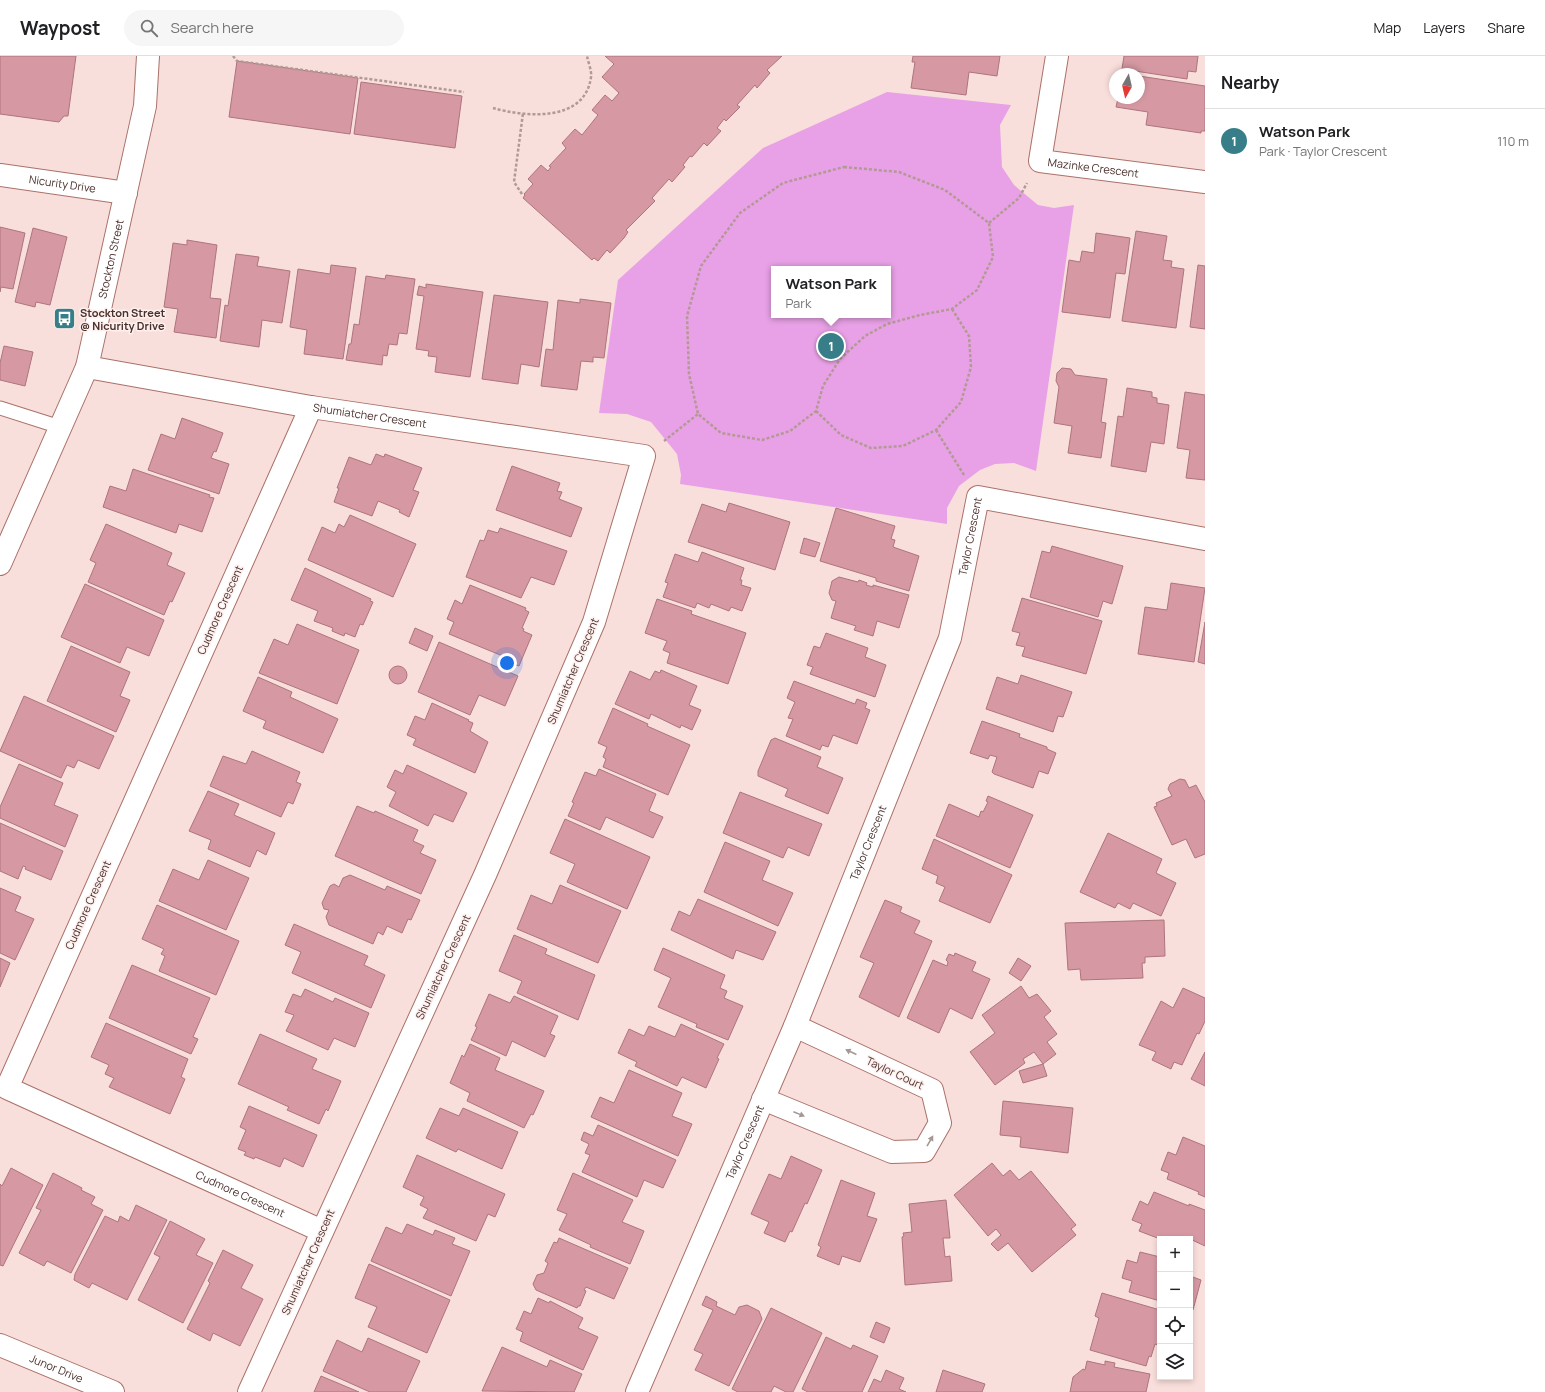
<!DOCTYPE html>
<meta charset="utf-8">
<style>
body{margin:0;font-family:Manrope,sans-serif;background:#f6f6f6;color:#202124}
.controls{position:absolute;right:12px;bottom:12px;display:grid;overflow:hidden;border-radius:0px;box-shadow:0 2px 6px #0003}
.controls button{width:36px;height:36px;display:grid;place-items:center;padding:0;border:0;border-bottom:1px solid #e0e0e0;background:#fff;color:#202124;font:20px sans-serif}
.compass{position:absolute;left:1109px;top:12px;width:36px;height:36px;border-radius:50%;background:#fff;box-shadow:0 2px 6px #0003;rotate:188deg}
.you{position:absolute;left:507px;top:607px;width:14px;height:14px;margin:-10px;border:3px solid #fff;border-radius:50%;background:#1a73e8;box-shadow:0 0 0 6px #1a73e833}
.badge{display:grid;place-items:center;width:26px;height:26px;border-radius:50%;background:#377e88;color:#fff;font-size:13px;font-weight:700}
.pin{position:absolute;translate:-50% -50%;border:2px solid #fff;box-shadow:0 1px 4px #0006}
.popup{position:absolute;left:771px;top:210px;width:120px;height:52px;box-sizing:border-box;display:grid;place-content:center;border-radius:0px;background:#fff;filter:drop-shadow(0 1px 3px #0005);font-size:13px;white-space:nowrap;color:#757577}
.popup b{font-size:15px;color:#202124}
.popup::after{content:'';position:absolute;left:50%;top:100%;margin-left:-8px;border:8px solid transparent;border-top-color:#fff}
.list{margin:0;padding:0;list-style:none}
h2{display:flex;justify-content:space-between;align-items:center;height:52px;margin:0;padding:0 16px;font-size:17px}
h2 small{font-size:13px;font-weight:400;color:#757577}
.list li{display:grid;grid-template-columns:26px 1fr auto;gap:12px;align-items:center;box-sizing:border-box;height:64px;padding:0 16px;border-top:1px solid #e0e0e0}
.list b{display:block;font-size:15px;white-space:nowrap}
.list p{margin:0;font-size:13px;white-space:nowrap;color:#757577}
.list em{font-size:13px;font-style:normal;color:#757577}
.icon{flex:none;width:22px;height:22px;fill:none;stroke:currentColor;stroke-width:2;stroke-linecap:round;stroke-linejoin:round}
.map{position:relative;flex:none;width:1205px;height:1336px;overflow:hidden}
header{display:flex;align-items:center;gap:24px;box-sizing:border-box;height:56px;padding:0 20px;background:#fff;border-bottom:1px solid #e0e0e0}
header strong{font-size:19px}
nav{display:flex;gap:22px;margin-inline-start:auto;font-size:14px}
.search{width:280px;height:36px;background:#f6f6f6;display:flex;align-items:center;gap:10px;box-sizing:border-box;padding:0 14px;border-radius:22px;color:#757577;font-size:15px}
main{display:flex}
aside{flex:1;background:#fff}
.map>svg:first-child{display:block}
</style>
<header>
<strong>Waypost</strong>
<div class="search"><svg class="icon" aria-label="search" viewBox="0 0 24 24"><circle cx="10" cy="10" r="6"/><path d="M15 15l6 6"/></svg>Search here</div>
<nav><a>Map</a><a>Layers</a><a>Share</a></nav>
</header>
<main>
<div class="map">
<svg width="1205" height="1336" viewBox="0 0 1205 1336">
<rect width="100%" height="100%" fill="#f9dfdb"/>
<path fill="#e8a1e6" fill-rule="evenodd" d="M887 36 1011 49 1000 69 1002 111 1014 129 1038 149 1054 152 1074 149 1036 415 1014 407 995 408 980 414 959 430 947 452V468L680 428 681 419 677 398 651 366 627 358 599 357 618 224 763 92ZM774 213H888V259H774Z"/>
<g fill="#d699a3" stroke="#ae747e">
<polygon points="0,0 76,0 68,60 64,60 59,66 0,58"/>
<polygon points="605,0 782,0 767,14 770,17 757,32 755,29 737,49 740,51 726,65 724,63 717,72 721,75 707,90 704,87 692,101 690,100 683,109 685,111 672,126 669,123 652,142 655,145 626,174 628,176 624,182 610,197 607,194 598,205 594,202 592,204 523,142 525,139 524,138 533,128 528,123 541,109 548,115 551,111 549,110 566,92 562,87 575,73 582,79 598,59 592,54 605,39 612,45 619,37 602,21 614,8"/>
<polygon points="913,0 1000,0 997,20 969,16 966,39 911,32 915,6 912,6"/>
<polygon points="1124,0 1198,0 1196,16 1188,15 1187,23 1122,13"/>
<polygon points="237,5 358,22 350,78 229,61"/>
<polygon points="1139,20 1205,30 1205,75 1201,75 1201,77 1146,69 1148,56 1116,51 1118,42 1139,42"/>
<polygon points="361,26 462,40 455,92 354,78"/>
<polygon points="0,171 25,177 13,233 1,231 0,236"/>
<polygon points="33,172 67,181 50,249 36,246 35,251 15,246"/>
<polygon points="1136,175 1167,180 1163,204 1172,205 1171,211 1184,213 1176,272 1122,265"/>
<polygon points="1096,177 1130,182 1125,218 1116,217 1110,262 1062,256 1069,204 1080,206 1082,195 1094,197"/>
<polygon points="187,184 217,189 210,242 221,243 216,282 174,276 178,253 164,251 173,187 187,189"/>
<polygon points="236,198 259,201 257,210 290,215 282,267 262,264 259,291 220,285 225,249 228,250"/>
<polygon points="331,209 356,212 343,303 304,298 307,274 290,271 298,213 330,218"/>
<polygon points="1198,209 1205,210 1205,273 1190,271"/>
<polygon points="386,219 415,223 407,278 399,277 397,289 389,288 387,300 383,299 382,309 346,304 349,288 351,288 354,268 359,269 366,220 385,223"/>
<polygon points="426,228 483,236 470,321 435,316 437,301 428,300 429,295 416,293 424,240 417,239 419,230 426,232"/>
<polygon points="494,239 548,246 539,311 521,308 518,328 482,323"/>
<polygon points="580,243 611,247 604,302 593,301 593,306 581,305 577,334 541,330 546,293 553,294 558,244 580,247"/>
<polygon points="4,290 33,296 25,330 0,324 0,307"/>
<polygon points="1062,312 1071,313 1075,319 1107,323 1101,366 1106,367 1101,402 1068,397 1072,370 1054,367 1059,331 1056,325 1057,317"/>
<polygon points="1127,332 1152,336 1152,341 1157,342 1157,347 1169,349 1164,388 1151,386 1146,416 1111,410 1118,360 1123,361"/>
<polygon points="1185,336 1205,339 1205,424 1186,422 1190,394 1177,392"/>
<polygon points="182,362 223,377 216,396 214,395 211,402 229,408 219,438 148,414 161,378 175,383"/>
<polygon points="376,398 384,401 385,398 422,412 413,434 419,436 409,461 399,456 400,454 378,445 372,460 334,446 339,432 337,432 349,401 371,409"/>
<polygon points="512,410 560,427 557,435 562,436 559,443 582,452 571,481 496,454"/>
<polygon points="133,413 210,439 209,441 214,442 202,476 179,468 176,477 103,451 110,430 126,435"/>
<polygon points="729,447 790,466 775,514 688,486 702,448 726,456"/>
<polygon points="836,452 895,470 891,483 895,484 893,491 919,500 909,535 876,525 876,522 820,505"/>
<polygon points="350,459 416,488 393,541 308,504 322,471 335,477 339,468 344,471"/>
<polygon points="106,468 172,497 167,509 185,517 172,546 170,545 164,559 88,526 96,507 90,504"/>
<polygon points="500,472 567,495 554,529 531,521 521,542 466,521 480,484 484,485 488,474 498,477"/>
<polygon points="804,482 820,487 815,501 800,497"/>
<polygon points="1052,490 1123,510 1112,548 1103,545 1098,561 1030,541 1042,495 1050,497"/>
<polygon points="702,496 744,512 740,524 742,524 741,529 751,532 742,555 731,551 729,555 711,548 709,552 697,547 695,552 663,541 668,527 665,526 675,498 698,506"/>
<polygon points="305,512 371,543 370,545 373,546 363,569 360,568 355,581 345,577 344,580 332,575 333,572 314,565 318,555 291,544"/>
<polygon points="839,521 858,526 859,524 867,527 866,529 873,531 873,529 909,539 899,572 877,565 873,580 854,574 856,570 831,562 836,545 832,544 829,537 832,525"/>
<polygon points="1171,527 1205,532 1194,606 1138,598 1145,551 1167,554"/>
<polygon points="85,528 164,564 149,600 127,591 120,607 61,581"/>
<polygon points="470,529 526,552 525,554 529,556 522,572 524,573 523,575 532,579 519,610 509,607 510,603 449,578 454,566 447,563 455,544 462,548"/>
<polygon points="1022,542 1102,565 1086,618 1022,600 1025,591 1016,589 1020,577 1012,575"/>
<polygon points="657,543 692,555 691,558 746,577 728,628 667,607 670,597 663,594 667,585 645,577"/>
<polygon points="1205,566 1205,608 1198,606"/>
<polygon points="297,568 359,594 337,648 259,617 274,583 288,589"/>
<polygon points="415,572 433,580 427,595 409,587"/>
<polygon points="826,577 868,592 865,601 886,609 875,641 810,618 813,611 807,609 814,590 820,592"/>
<polygon points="439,586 518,620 505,650 479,639 470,659 418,636"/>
<polygon points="71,590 130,616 120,640 130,644 116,676 47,645"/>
<circle cx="398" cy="619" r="9"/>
<polygon points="661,614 697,630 689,649 701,654 692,674 681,669 680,672 651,658 649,663 615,648 630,615 650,624 655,615 660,617"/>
<polygon points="1021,619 1072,636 1063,661 1058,660 1053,676 986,653 997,621 1018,628"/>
<polygon points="258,621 292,636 290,641 338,663 323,697 263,672 266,665 243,655"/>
<polygon points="794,625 855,648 857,643 867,647 865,652 870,654 857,688 833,679 828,691 822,689 820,694 786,680 793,663 788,662 795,646 787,642"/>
<polygon points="24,640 114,680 99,713 78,704 74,712 67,709 61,722 0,695"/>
<polygon points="432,647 469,664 468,665 473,667 470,675 488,686 475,717 413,689 416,683 407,679 415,660 425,664"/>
<polygon points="613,652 648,668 647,670 690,689 668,739 603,711 606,703 603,701 607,691 598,687"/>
<polygon points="982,665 1020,678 1019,681 1047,691 1047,693 1056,697 1048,718 1039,715 1033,732 994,718 992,716 997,701 990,699 988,703 970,697"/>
<polygon points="775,682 821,701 817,711 843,722 828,758 785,740 788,733 758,720 758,715 771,684"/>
<polygon points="252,695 300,716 296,726 301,728 293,748 288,746 281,761 210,730 223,700 246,708"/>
<polygon points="19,708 63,727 54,749 78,759 65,791 0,762 0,751"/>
<polygon points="407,709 467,737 453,766 434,758 428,770 389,750 396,736 387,731 395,714 403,718"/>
<polygon points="599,713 656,738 649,755 663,761 653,782 606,761 600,774 568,760 574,747 572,746 585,716 596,720"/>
<polygon points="1180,723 1185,724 1189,732 1196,729 1205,746 1205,798 1195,802 1186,783 1172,789 1154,751 1157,750 1156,747 1172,740 1168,733 1170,728"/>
<polygon points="208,735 239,748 234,759 275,777 266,799 257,794 250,811 208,793 211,784 189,775"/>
<polygon points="740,736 822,768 809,800 788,791 783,802 723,777"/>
<polygon points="988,740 1033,759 1010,812 936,780 949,748 979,761 981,755 983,756 988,746 986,745"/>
<polygon points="357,750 374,757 375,755 418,774 413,785 424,790 420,797 436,804 421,838 335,800"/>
<polygon points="565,763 650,801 627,853 567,826 575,808 550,797"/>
<polygon points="0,767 63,795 51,824 25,813 26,811 23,810 18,823 0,815"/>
<polygon points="1108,777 1162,803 1156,817 1176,827 1161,860 1133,847 1130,853 1118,847 1115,852 1080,836"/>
<polygon points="934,783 1012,819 990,867 939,845 945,831 936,827 938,820 922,813"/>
<polygon points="725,786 770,805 762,824 793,837 778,870 704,836"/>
<polygon points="208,804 249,822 226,874 159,845 173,813 199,824"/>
<polygon points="350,819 385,834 387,830 420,844 411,864 408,863 402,877 387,870 383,879 378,876 373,888 329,869 326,861 329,854 324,853 322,847 330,830 334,828 339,831 343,822"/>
<polygon points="560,829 621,855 598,907 517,873 531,839 552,848"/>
<polygon points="0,832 21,841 15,855 34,863 15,904 0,897"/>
<polygon points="698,843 776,876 763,904 736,894 733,903 671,874 679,855 690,860"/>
<polygon points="885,844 902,851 900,856 920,865 914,877 932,885 899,961 859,941 874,907 860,901"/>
<polygon points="157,849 239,885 216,939 159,915 165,900 161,898 164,893 142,883"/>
<polygon points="1164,864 1165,900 1145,901 1145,907 1142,907 1143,922 1081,924 1080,913 1068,914 1065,867"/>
<polygon points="294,868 368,900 364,909 385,919 371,952 292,917 301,896 285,889"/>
<polygon points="514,879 547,893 545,898 595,919 578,964 517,937 522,925 499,915"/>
<polygon points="663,892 725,919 720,932 727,935 724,942 743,950 728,984 696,971 697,968 658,951 671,922 654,914"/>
<polygon points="955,897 976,906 972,915 990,923 972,963 950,952 939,977 907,962 933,904 947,910 948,906 946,904 949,898 954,900"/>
<polygon points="0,902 10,907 0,931"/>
<polygon points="1018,902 1031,910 1021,925 1009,917"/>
<polygon points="132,909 210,942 193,981 198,983 191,998 109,962"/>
<polygon points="1021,930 1029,942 1037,938 1051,955 1044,961 1057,978 1047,986 1056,998 1043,1008 1034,996 1023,1003 1025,1007 995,1029 970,996 995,977 982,959"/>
<polygon points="1183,932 1205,942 1205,965 1199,978 1197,977 1182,1009 1174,1006 1171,1013 1152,1004 1156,996 1139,989 1161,945 1173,952"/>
<polygon points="305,933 333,946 335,942 369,957 355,991 334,982 328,994 286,975 294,959 285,956 293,938 301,941"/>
<polygon points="489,938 510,947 514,940 558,960 550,978 555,980 545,1001 512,985 506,1000 471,984 477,971 475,970"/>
<polygon points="106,967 188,1003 181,1021 185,1023 170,1058 109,1031 114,1022 105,1018 109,1009 91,1001"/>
<polygon points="681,968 724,988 717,1002 719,1003 706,1032 682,1021 677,1030 635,1010 637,1006 618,997 629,973 644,980 649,970 675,981"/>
<polygon points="260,978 317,1003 312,1013 341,1025 328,1055 326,1053 319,1068 287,1054 289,1051 238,1028"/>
<polygon points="470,988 500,1002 495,1014 544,1035 533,1059 531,1058 524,1072 467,1045 470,1037 450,1027 462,999 464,1001"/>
<polygon points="1205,996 1205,1030 1191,1023"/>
<polygon points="1043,1008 1047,1020 1023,1027 1019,1015"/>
<polygon points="629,1014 682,1037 672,1060 692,1068 678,1100 591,1061 600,1041 614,1047"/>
<polygon points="1003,1045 1073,1052 1068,1097 1020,1091 1021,1081 1000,1079"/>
<polygon points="249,1050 317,1079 303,1111 284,1102 280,1111 255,1101 254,1103 244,1099 246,1096 238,1093 246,1074 240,1071"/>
<polygon points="440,1052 459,1060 463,1052 518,1076 502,1113 458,1093 456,1096 426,1082"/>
<polygon points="598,1069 676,1104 663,1132 644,1124 637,1141 582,1116 590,1099 585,1097 589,1088 581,1084 584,1076 593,1080"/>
<polygon points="1183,1081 1205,1090 1205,1141 1198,1138 1199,1136 1167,1123 1169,1117 1161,1114 1168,1096 1176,1099"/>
<polygon points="417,1099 505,1138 495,1161 488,1158 476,1185 423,1162 428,1153 420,1149 424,1141 403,1131"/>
<polygon points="791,1100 822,1114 807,1148 805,1147 792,1176 790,1175 785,1186 764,1177 769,1166 751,1158 769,1118 781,1123"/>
<polygon points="992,1107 1003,1120 1010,1114 1019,1124 1031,1115 1076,1169 1071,1173 1076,1179 1032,1216 1008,1187 998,1195 991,1188 1001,1179 996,1173 988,1180 954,1139"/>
<polygon points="11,1112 43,1129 3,1210 0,1209 0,1128 2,1130"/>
<polygon points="53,1117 82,1132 81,1134 95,1141 91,1148 103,1154 71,1217 47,1205 44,1210 19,1197 41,1154 36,1152"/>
<polygon points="573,1117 633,1144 622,1166 644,1175 630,1208 590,1191 591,1189 559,1174 567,1158 557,1154"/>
<polygon points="841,1124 875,1137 867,1160 877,1163 860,1206 842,1200 839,1209 817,1200 821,1191 818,1189"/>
<polygon points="1154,1136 1189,1150 1189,1148 1205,1154 1205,1190 1190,1183 1160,1183 1139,1175 1142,1168 1132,1164 1140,1145 1148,1149"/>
<polygon points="946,1144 950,1182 943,1182 945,1201 950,1200 952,1225 905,1229 902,1181 904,1180 903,1177 912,1176 909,1148"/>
<polygon points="136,1149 167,1164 127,1244 92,1227 89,1232 74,1224 75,1218 105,1160 118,1166 120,1160 129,1165"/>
<polygon points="170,1165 205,1183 196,1199 213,1207 183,1267 138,1244 160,1201 154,1198"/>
<polygon points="407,1168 433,1179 435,1174 455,1182 452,1188 470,1195 451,1240 371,1205 386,1171 402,1178"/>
<polygon points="559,1182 628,1212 614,1243 586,1231 584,1234 586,1235 580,1250 578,1250 577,1252 536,1234 533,1228 537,1219 544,1217 548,1207 545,1205 554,1186 557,1187"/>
<polygon points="223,1194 253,1209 241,1232 263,1243 240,1290 213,1277 210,1285 187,1273 210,1227 208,1225"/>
<polygon points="1140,1196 1160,1201 1160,1245 1129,1236 1132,1225 1122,1222 1127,1204 1137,1207"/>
<polygon points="369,1208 450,1244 427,1297 368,1271 377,1251 355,1242"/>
<polygon points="1190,1220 1201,1224 1193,1254 1190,1253"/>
<polygon points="1102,1237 1160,1254 1160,1290 1155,1288 1151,1301 1149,1300 1146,1310 1090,1294 1099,1262 1095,1260"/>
<polygon points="706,1240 717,1246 716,1250 735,1259 739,1251 747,1249 759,1255 762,1263 729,1330 695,1314 703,1298 694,1294 713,1254 702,1249"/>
<polygon points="538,1242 549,1247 550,1245 583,1262 578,1272 598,1281 583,1314 520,1285 523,1276 516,1273 518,1269 524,1255 531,1258"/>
<polygon points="771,1252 822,1277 793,1336 786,1336 774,1330 771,1336 738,1336 732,1333"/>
<polygon points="876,1266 890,1272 884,1287 870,1281"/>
<polygon points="826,1281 851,1293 853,1289 878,1300 862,1336 808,1336 802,1333"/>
<polygon points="368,1282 420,1305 406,1336 370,1336 323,1315 337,1284 362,1296"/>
<polygon points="502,1291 547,1311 550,1304 582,1318 574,1336 482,1335"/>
<polygon points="1087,1305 1105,1309 1105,1305 1115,1307 1114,1311 1150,1318 1146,1336 1070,1336 1073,1321 1083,1313 1085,1314"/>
<polygon points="886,1314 904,1322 899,1333 906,1336 868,1336 874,1323 881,1326"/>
<polygon points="943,1314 985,1328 982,1336 936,1336"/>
<polygon points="321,1320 359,1336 314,1336"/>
</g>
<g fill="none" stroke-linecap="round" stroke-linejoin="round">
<defs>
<polyline id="lane" points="0,352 60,371"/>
<g id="street">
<path id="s1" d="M1057 0 1040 105 1205 126"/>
<path id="s2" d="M0 119 126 137"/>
<path id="s3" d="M87 311 311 351 644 400 594 566 485 819 249 1336"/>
<path id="s4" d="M311 351 7 1032 322 1175"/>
<polyline points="763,1043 892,1096 924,1095 940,1067 932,1034 795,970"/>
<path id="s5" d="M637 1336 795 970 950 582 978 441 1205 483"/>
</g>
<g id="secondary">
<path id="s6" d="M0 508 87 311 145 50 148 0"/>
<path id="s7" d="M0 1289 113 1336"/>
</g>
</defs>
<use href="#lane" stroke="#aa7169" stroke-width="15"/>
<use href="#street" stroke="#aa7169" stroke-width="24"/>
<use href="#secondary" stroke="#aa7169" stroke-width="24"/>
<g stroke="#b39995" stroke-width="2.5" stroke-dasharray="3 2" stroke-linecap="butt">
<polyline points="233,0 237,5 464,36"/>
<path d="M493 52C525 61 585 67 591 21 592 15 588 6 587 0"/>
<polygon points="844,111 899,116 945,134 989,167 993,201 977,234 952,253 920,259 887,268 865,280 840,303 823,330 816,355 790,375 762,384 721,377 698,358 689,318 687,260 701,210 740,157 783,127"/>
<polyline points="522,138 514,126 523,57"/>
<polyline points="989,167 1019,142 1027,127"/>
<polyline points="816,355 841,379 871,392 903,390 936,374 961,346 971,311 969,280 952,253"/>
<polyline points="936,374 964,419"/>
<polyline points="664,385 698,358"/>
</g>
<use href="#lane" stroke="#fff" stroke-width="13"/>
<use href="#street" stroke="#fff" stroke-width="22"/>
<use href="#secondary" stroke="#fff" stroke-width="22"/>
</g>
<defs><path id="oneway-solid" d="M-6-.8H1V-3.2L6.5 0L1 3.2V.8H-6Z"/></defs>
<g fill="#a49896">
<use href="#oneway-solid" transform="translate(851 996) rotate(-155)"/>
<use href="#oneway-solid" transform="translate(799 1058) rotate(22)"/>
<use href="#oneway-solid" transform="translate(930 1085) rotate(-60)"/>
</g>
<defs>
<symbol id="bus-square" viewBox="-11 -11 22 22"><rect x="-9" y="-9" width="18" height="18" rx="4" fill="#377e88" stroke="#fdf0ee"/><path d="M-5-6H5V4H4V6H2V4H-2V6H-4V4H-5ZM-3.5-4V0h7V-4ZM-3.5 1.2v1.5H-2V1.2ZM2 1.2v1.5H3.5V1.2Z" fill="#fff"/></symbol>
</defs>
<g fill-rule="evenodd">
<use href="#bus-square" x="52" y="250" width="25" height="25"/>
</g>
<g text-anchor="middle" stroke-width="3" stroke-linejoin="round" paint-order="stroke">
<g font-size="11" fill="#49302d" stroke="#fdf0ee">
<text dy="4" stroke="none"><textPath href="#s1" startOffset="160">Mazinke Crescent</textPath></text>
<text dy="4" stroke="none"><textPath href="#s2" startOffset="63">Nicurity Drive</textPath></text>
<text dy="4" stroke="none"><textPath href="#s6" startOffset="326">Stockton Street</textPath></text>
<text dy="4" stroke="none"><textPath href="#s3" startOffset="287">Shumiatcher Crescent</textPath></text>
<text dy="4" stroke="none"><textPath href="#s5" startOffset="920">Taylor Crescent</textPath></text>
<text transform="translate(220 554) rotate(-66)" y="4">Cudmore Crescent</text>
<text transform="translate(573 615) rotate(-67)" y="4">Shumiatcher Crescent</text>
<text dy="4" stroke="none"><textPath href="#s5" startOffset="596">Taylor Crescent</textPath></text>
<text transform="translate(88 849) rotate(-66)" y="4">Cudmore Crescent</text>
<text transform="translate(443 911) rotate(-65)" y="4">Shumiatcher Crescent</text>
<text transform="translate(895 1017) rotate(25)" y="4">Taylor Court</text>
<text dy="4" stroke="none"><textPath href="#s5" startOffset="272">Taylor Crescent</textPath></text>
<text dy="4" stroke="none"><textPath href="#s4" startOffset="1002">Cudmore Crescent</textPath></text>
<text transform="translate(308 1206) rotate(-66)" y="4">Shumiatcher Crescent</text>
<text dy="4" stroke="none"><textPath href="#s7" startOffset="61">Junor Drive</textPath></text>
</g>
<g font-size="11" font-weight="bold" fill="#49302d" stroke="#fdf0ee" text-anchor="start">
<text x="80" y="261">Stockton Street<tspan x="80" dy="13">@ Nicurity Drive</tspan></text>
</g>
</g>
</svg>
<div class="controls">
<button>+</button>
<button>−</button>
<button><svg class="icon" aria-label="locate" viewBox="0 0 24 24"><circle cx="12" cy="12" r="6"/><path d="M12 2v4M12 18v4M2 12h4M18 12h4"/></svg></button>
<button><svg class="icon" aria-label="layers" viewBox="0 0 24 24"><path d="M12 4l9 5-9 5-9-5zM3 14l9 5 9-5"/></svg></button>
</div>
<svg class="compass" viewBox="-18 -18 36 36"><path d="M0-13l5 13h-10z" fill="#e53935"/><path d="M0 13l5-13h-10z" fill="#757577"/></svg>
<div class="you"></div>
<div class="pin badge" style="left:831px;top:290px">1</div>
<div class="popup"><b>Watson Park</b>Park</div>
</div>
<aside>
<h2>Nearby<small></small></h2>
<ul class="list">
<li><span class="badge">1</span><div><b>Watson Park</b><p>Park · Taylor Crescent</p></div><em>110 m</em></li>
</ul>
</aside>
</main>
